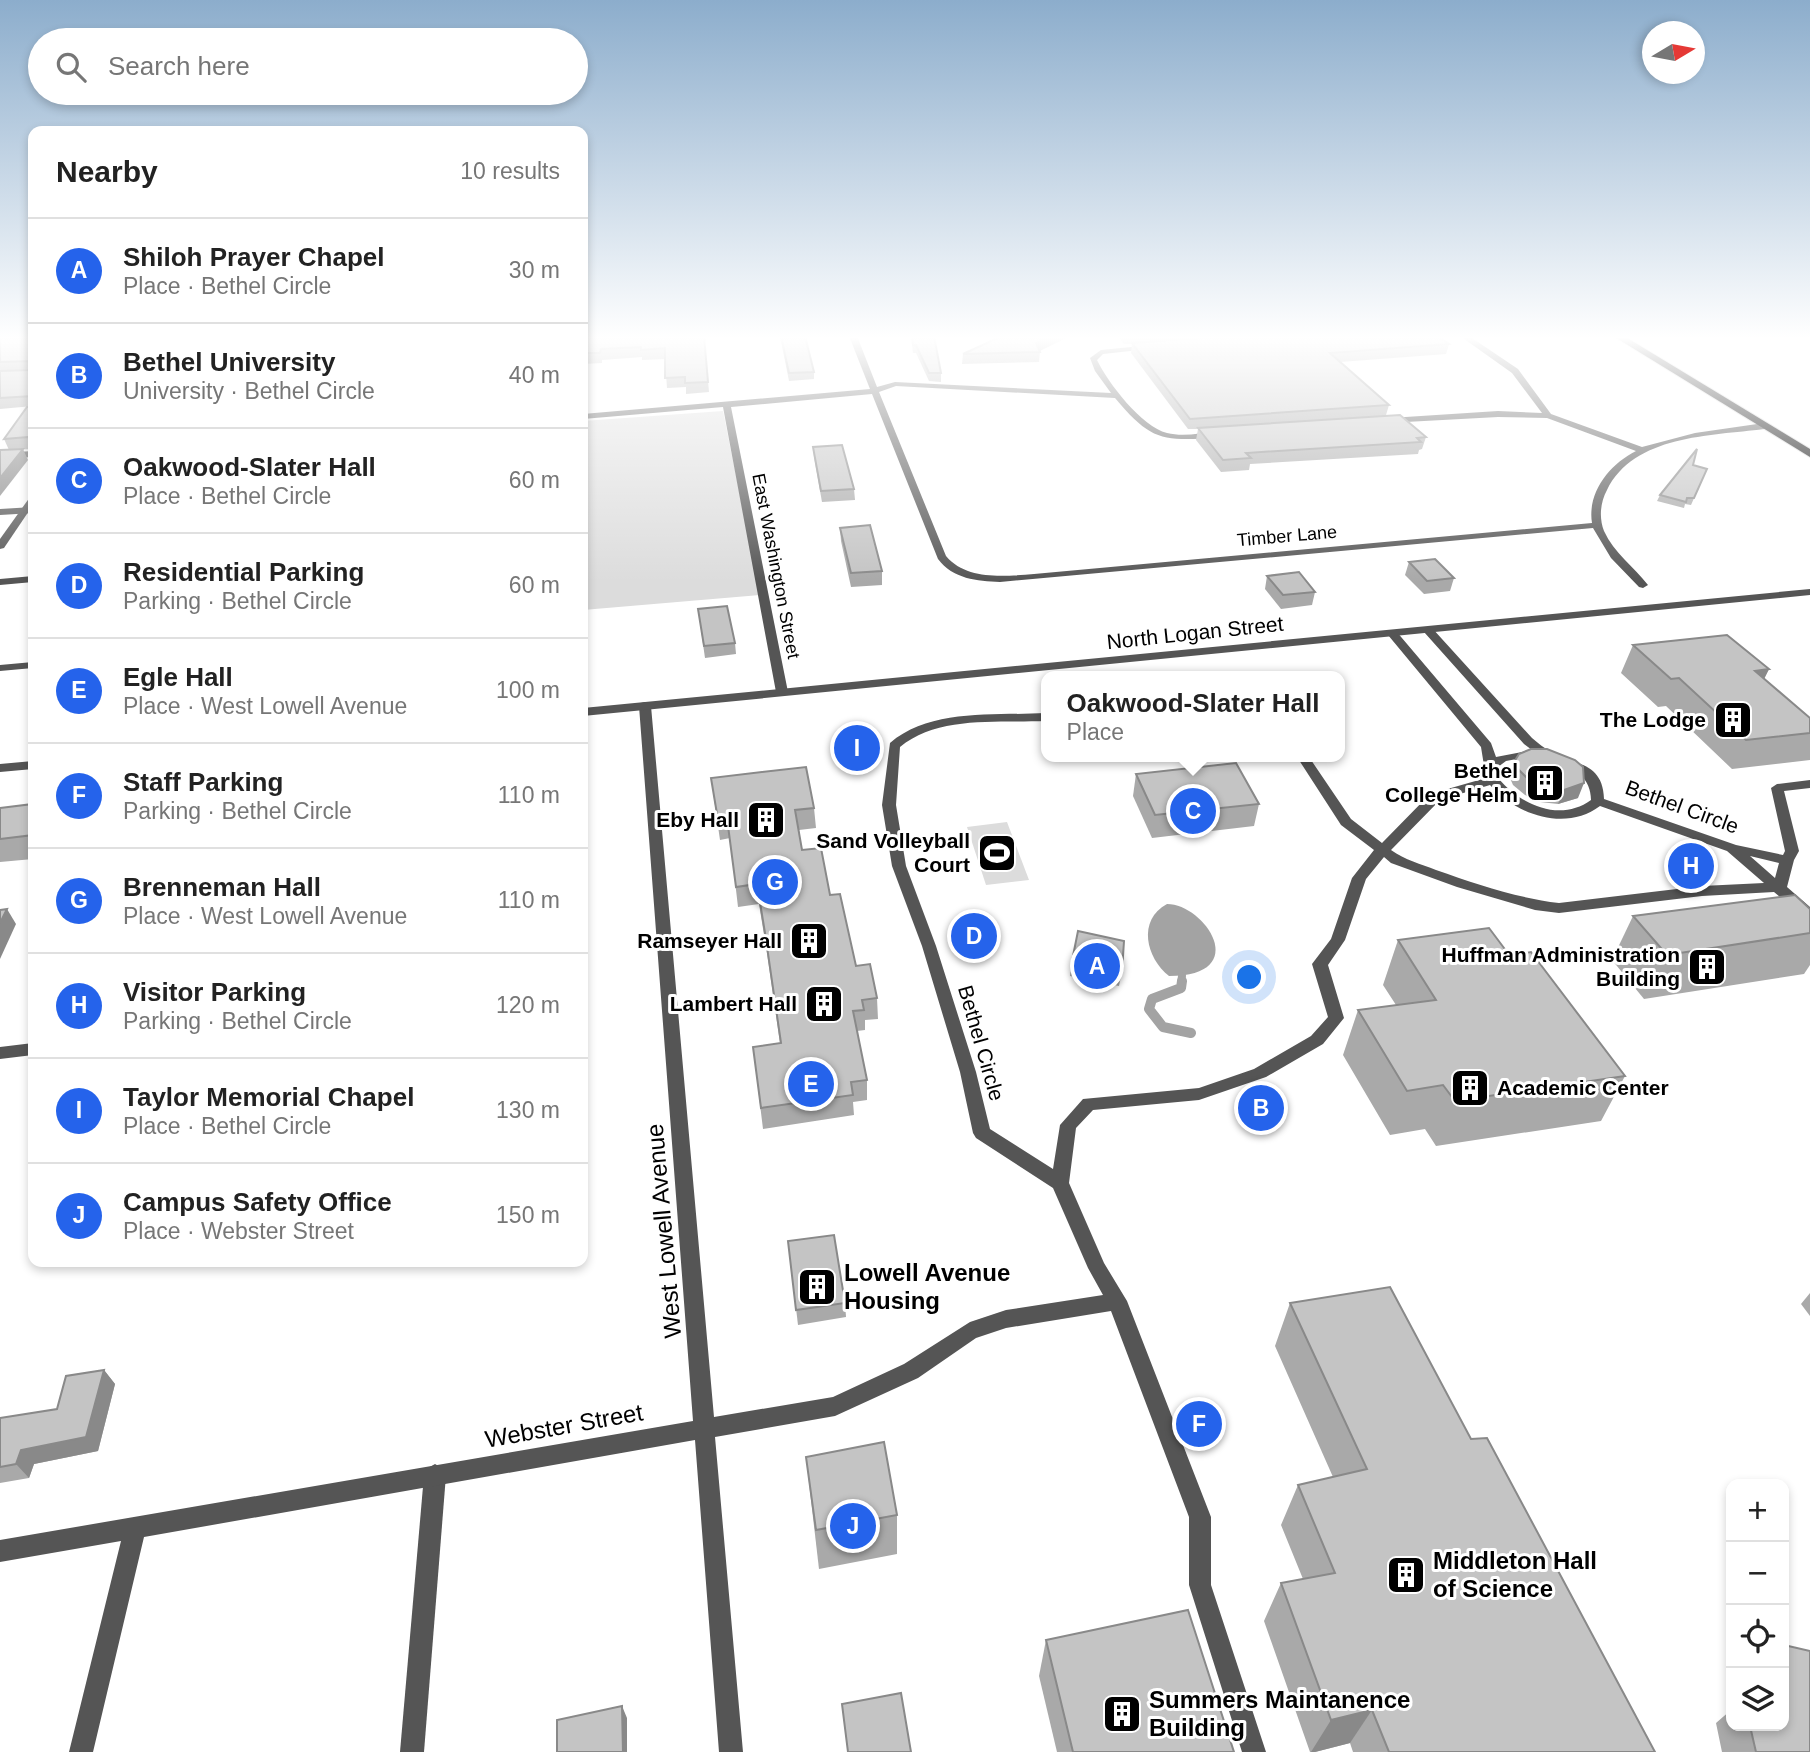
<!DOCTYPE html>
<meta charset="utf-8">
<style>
body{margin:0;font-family:Arial,sans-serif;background:#f2f2f2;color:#222}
.controls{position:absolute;right:21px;bottom:21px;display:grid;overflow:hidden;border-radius:14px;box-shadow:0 4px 10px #0003}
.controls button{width:63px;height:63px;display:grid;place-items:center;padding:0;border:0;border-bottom:2px solid #e0e0e0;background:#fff;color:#222;font:35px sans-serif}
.compass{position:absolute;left:1642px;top:21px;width:63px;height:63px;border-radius:50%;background:#fff;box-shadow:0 4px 10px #0003;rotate:80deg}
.you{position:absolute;left:1250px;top:978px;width:24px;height:24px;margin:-18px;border:5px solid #fff;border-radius:50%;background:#1a73e8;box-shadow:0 0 0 10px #1a73e833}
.badge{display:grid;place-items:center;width:46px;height:46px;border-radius:50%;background:#2563eb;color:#fff;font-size:23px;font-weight:700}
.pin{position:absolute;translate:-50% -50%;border:4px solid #fff;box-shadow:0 2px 7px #0006}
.popup{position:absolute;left:1041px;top:671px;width:304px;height:91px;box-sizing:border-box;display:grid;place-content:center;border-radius:14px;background:#fff;filter:drop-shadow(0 2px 5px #0005);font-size:23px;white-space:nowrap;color:#767676}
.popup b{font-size:26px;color:#222}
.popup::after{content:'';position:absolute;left:50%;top:100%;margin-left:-14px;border:14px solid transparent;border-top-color:#fff}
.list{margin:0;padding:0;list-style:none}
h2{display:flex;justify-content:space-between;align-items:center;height:91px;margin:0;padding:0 28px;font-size:30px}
h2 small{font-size:23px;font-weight:400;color:#767676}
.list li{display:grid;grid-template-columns:46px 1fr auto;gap:21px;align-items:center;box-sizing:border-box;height:105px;padding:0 28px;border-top:2px solid #e0e0e0}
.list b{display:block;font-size:26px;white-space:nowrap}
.list p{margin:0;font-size:23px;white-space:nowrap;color:#767676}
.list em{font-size:23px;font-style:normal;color:#767676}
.icon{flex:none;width:38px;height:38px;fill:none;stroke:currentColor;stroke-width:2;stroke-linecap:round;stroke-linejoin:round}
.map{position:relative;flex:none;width:1810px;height:1752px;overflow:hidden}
.search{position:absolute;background:#fff;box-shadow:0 4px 10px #0003;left:28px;top:28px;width:560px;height:77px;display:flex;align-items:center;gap:18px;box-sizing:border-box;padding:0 24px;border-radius:38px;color:#767676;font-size:26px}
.panel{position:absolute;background:#fff;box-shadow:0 4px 10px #0003;left:28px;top:126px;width:560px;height:1141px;border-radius:14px}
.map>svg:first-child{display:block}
</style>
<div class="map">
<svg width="1810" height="1752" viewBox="0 0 1810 1752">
<rect width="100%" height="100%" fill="#fff"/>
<g fill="#dcdcdc">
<polygon points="723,411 760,595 583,610 583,421"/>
<polygon points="1007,822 1029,880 986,885 967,827"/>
</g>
<path fill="#a3a3a3" d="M1167 904C1205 904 1253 976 1169 976 1146 958 1137 920 1167 904Z"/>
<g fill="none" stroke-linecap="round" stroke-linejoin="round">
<polyline stroke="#a3a3a3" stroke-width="8" points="1181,983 1182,976"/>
<polyline stroke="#a3a3a3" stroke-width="10" points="1182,981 1181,988 1152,999 1149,1009 1163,1027 1191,1033"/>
<defs>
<polygon id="primary" points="1613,336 1624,336 1810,449 1810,457"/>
</defs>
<use href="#primary" stroke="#dbdbdb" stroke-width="2"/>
<g fill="#555" fill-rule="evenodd">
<polygon points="33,507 33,513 0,515 0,509"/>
<polygon points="33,662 33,668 0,671 0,665"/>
<polygon points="435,1464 442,1468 446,1475 424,1752 400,1752 424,1475 428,1468"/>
</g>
<g fill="#555" fill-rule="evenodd">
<path d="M849 336H857L877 387 895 382 1111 393 1095 371 1090 358 1101 350 1151 345V349H1148L1103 354 1097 360C1108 383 1142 427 1167 433 1183 437 1200 433 1216 432L1220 435 1216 438C1162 441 1151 441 1115 398L896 386 879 392 946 556C967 581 1005 576 1034 574L1592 523C1587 492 1610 464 1636 451L1547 418 1498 417 1387 423V419L1390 418 1498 411 1542 413 1512 373 1460 336H1469L1518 369 1551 414 1642 447 1695 433 1764 423 1768 426 1764 429C1710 436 1634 435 1607 490 1600 503 1599 518 1604 531 1614 553 1634 567 1648 585L1643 588 1639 587 1611 558 1593 528 1000 582C977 581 953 579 938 559L872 394 731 407 788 692 782 696 776 692 723 407 583 419V414L870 389Z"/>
<polygon points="33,451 33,457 0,459 0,453"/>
<polygon points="33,496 33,505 4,548 0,549 0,539 30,497"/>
<polygon points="33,576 33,582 0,585 0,579"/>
<path d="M1428 627 1432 628 1532 738C1538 743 1544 748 1551 752 1573 765 1603 761 1604 799L1736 845 1783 855 1785 851 1771 788 1777 784 1810 780V788L1784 791 1799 851 1794 860 1787 887 1810 907V920L1805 918 1774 892 1702 896 1559 913 1535 910 1457 887 1391 863 1384 857 1366 879 1345 940 1328 965 1344 1018 1323 1044 1266 1077 1199 1100 1093 1110 1076 1128 1069 1183 1104 1263 1127 1301 1211 1517V1585L1266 1752H1242L1189 1585V1517L1111 1311 1006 1328 976 1338 918 1378 835 1416 715 1437 743 1752H719L695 1440 144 1537 93 1752H69L121 1541 0 1562V1540L693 1421 639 706 641 703 645 702 651 706 714 1417 833 1397 904 1364 970 1322 1006 1310 1103 1295 1088 1268 1053 1188 976 1138 973 1133 960 1072 922 946 892 866 882 805 890 743C931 708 995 716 1046 713V721C999 723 938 715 900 747L896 805 906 866 936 946 976 1072 990 1129 1053 1169 1060 1125 1083 1099 1199 1088 1254 1069 1311 1036 1328 1017 1312 964 1331 939 1352 878 1374 850 1341 825 1297 757H1309L1351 819 1382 843 1430 794 1486 778 1481 747 1388 635V631H1396L1491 743 1496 757 1532 750 1524 744 1424 632 1422 630ZM1527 757C1554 759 1591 767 1591 800 1561 822 1522 806 1499 779L1498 767 1506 761ZM1490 785C1516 815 1566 832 1600 806L1727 851 1764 883 1702 886 1559 903C1517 898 1476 884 1436 870 1421 864 1405 860 1391 850L1440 800ZM1750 856 1779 863 1775 878Z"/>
<polygon points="33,1043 33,1055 0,1059 0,1047"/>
</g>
<g fill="#555" fill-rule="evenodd">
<polygon points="1810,589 1810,595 583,716 583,708"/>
<polygon points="33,761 33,769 0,772 0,764"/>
</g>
<use href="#primary" fill="#000" fill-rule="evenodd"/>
</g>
<g fill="#a9a9a9">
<polygon points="0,336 33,336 33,406 0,409"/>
<polygon points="583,336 704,336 709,392 686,394 686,387 667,388 665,359 642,360 642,357 602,360 602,363 583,364"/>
<polygon points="780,336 805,336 814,372 814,379 789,381"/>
<polygon points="911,336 934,336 941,373 941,382 929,381 916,353 913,353"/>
<polygon points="1002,336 1070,336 1040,351 1039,362 962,364 963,354"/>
<polygon points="1118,336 1437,336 1449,344 1446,354 1340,362 1389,405 1386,415 1426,437 1422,449 1419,450 1418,454 1250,464 1249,470 1221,472 1196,440 1198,429 1188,429 1131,353 1132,344 1124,344"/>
<polygon points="33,407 33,449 9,450 4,439"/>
<polygon points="813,447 854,489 855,500 822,502 814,457"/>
<polygon points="1693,465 1707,469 1691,505 1685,504 1684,508 1657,501 1660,495"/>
<polygon points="840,528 882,571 882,585 851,587 841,541"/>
<polygon points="1409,562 1454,578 1450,591 1424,594 1405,575"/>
<polygon points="1267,576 1315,592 1312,605 1281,609 1265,589"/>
<polygon points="698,609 735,643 736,654 705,658"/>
<polygon points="1633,645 1769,669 1764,679 1810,718 1810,760 1732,769 1666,706 1658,707 1621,673"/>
<polygon points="871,738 869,759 843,758 842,751"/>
<polygon points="1514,762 1578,798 1558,804 1540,802 1525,795 1513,785 1509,776"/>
<polygon points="1136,774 1259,804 1254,826 1152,838 1133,796"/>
<polygon points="711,778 814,808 816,828 799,830 802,850 830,895 856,966 877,998 878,1019 865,1020 865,1030 857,1031 867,1080 867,1100 853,1102 854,1115 763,1129 753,1047 780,1043 767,953 759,904 738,907 730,838 720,840"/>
<polygon points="33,804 33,859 0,862 0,808"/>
<polygon points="1810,909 1810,965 1804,974 1644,999 1612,960 1633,916"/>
<polygon points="1398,940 1510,956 1625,1076 1601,1121 1436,1146 1425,1129 1390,1135 1343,1055 1358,1010 1396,1005 1383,985"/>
<polygon points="1072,961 1122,971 1119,986 1070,976"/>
<polygon points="583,990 588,1005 588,1085 583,1085"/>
<polygon points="788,1241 845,1303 846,1317 798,1325"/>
<polygon points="1810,1293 1810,1316 1801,1304"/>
<polygon points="1290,1303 1471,1439 1655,1752 1353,1752 1350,1743 1315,1752 1310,1752 1264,1621 1281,1583 1303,1579 1281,1525 1298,1485 1333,1477 1275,1346"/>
<polygon points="104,1370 115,1384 98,1451 34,1464 29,1478 0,1483 0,1418 57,1409"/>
<polygon points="806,1457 897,1515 897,1554 819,1569"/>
<polygon points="1046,1640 1234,1752 1057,1752 1039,1676"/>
<polygon points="1731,1710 1731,1726 1784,1726 1810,1752 1722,1752 1716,1723"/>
</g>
<g fill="#898989">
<polygon points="1050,336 1070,336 1035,353 1036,343"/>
<polygon points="23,449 28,460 0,496 0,478"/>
<polygon points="1769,669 1755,697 1755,671"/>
<polygon points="1584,783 1578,798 1558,804 1564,790"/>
<polygon points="7,909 16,924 0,959 0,923"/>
<polygon points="585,990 588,1005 588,1085 584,1069"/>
<polygon points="104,1370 115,1384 98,1451 34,1464 29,1478 16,1464 21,1450"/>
<polygon points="622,1706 627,1718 627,1752 623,1752"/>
<polygon points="1372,1710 1350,1743 1315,1752 1311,1752 1331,1720"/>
</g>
<g fill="#c4c4c4" stroke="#898989" stroke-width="2">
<polygon points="0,336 33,336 33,396 0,398 0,371 29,370 31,361 0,362"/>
<polygon points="583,336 704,336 708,382 685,383 685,377 665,378 665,348 641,350 641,347 601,349 600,353 583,353"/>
<polygon points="781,336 805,336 814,372 789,373"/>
<polygon points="912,336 934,336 941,373 929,373 916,345 913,345"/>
<polygon points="1002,336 1050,336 1036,343 1040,352 963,354"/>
<polygon points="1226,336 1437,336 1449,344 1330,353 1389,405 1190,419 1132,343"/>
<polygon points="27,407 33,407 33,436 31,440 28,437 4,439"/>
<polygon points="1400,415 1426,437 1417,438 1421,442 1246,453 1251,458 1223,460 1198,428"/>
<polygon points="842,445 854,489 821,491 813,447"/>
<polygon points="23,449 0,478 0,450"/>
<polygon points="1697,449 1693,465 1707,469 1694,498 1687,498 1686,502 1660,495"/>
<polygon points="870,525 882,571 851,573 840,528"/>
<polygon points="1435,559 1454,578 1427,581 1409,562"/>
<polygon points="1299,572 1315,592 1283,595 1267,576"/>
<polygon points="727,606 735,643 704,646 698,609"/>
<polygon points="1727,635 1769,669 1755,671 1810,718 1810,733 1746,740 1679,678 1671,679 1633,645"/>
<polygon points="844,731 870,731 869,752 842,751"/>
<polygon points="1531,749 1547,749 1575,760 1583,767 1584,783 1564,790 1546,787 1530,781 1519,770 1514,762 1519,754"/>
<polygon points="1236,763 1259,804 1155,815 1136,774"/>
<polygon points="806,767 814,808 795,810 802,850 821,848 830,895 840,894 856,966 870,964 877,998 862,1000 864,1010 853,1011 867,1080 851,1082 853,1095 761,1108 753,1047 781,1043 765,933 757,884 736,887 727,818 718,820 711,778"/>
<polygon points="33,804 33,835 0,839 0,808"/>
<polygon points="1795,895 1810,909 1810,933 1667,955 1633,916"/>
<polygon points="7,909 0,923 0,910"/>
<polygon points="1489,928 1510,956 1531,952 1625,1076 1455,1101 1443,1085 1407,1091 1358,1010 1436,1000 1398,940"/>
<polygon points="1078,931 1124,941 1122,971 1072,961"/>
<polygon points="583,990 585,990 584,1069 583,1069"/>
<polygon points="834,1235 845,1303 796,1310 788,1241"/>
<polygon points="1390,1287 1471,1439 1487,1438 1655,1752 1389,1752 1372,1710 1331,1720 1281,1583 1335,1573 1298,1485 1367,1469 1290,1303"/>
<polygon points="104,1370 86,1437 21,1450 16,1464 0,1467 0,1418 57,1409 66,1376"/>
<polygon points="884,1442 897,1515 816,1530 806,1457"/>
<polygon points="1188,1610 1234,1752 1073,1752 1046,1640"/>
<polygon points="1784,1645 1810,1651 1810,1752 1756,1752 1750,1726 1784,1726"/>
<polygon points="901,1693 911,1752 848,1752 842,1704"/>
<polygon points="622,1706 623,1752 557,1752 557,1720"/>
</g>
<linearGradient id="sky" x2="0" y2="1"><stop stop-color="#8cadcc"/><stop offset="0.58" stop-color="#fff"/><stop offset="1" stop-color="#fff" stop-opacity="0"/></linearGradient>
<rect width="1810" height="582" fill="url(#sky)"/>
<defs>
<symbol id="building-square" viewBox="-11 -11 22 22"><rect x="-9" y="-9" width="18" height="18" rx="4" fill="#000" stroke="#fff"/><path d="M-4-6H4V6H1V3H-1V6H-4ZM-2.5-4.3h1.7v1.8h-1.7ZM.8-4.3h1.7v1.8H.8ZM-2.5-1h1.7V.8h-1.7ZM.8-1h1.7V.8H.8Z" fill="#fff"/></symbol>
<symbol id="stadium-square" viewBox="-11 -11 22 22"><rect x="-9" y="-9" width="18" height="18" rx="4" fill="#000" stroke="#fff"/><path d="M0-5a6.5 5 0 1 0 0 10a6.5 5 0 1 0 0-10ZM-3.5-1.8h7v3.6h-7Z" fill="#fff"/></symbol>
</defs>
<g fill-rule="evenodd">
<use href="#building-square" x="1711" y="698" width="44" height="44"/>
<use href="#building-square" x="1523" y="761" width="44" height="44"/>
<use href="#building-square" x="744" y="798" width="44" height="44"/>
<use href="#stadium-square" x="975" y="831" width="44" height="44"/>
<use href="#building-square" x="787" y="919" width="44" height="44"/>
<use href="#building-square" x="1685" y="945" width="44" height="44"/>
<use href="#building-square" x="802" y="982" width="44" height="44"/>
<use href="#building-square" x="1448" y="1066" width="44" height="44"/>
<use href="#building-square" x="795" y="1265" width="44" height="44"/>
<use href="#building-square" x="1384" y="1553" width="44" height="44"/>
<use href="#building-square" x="1100" y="1692" width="44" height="44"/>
</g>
<g text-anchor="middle" stroke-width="6" stroke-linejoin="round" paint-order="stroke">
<g font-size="18" fill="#000" stroke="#fff">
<text transform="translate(1287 536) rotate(-5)" y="6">Timber Lane</text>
<text transform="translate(776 566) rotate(79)" y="6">East Washington Street</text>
</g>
<g font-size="21" fill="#000" stroke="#fff">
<text transform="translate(1195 633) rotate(-6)" y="7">North Logan Street</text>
<text transform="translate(1682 807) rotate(20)" y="7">Bethel Circle</text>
<text transform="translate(981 1043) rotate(74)" y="7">Bethel Circle</text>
</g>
<g font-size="21" font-weight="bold" fill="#000" stroke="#fff" text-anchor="end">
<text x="1706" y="727">The Lodge</text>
<text x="1518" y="778">Bethel<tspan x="1518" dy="24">College Helm</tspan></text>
<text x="739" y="827">Eby Hall</text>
<text x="970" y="848">Sand Volleyball<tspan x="970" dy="24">Court</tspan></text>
<text x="782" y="948">Ramseyer Hall</text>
<text x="1680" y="962">Huffman Administration<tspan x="1680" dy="24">Building</tspan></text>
<text x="797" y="1011">Lambert Hall</text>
<text x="1497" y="1095" text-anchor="start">Academic Center</text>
</g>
<g font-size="24" fill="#000" stroke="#fff">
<text transform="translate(664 1231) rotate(-95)" y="8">West Lowell Avenue</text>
<text transform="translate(564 1426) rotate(-10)" y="8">Webster Street</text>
</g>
<g font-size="24" font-weight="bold" fill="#000" stroke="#fff" text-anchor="start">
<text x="844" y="1281">Lowell Avenue<tspan x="844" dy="28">Housing</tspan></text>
<text x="1433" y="1569">Middleton Hall<tspan x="1433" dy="28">of Science</tspan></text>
<text x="1149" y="1708">Summers Maintanence<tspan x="1149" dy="28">Building</tspan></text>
</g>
</g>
</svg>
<div class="controls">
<button>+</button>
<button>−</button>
<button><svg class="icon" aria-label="locate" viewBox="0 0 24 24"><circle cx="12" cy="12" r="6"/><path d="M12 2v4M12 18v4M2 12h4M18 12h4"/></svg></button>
<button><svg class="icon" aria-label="layers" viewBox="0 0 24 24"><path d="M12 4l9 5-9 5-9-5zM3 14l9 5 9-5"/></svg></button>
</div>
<svg class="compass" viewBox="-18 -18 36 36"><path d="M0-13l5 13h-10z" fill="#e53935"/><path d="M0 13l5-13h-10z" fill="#767676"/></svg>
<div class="you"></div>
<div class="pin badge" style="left:1097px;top:966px">A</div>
<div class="pin badge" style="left:1261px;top:1108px">B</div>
<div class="pin badge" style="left:1193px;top:811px">C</div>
<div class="popup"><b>Oakwood-Slater Hall</b>Place</div>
<div class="pin badge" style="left:974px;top:936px">D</div>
<div class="pin badge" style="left:811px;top:1084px">E</div>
<div class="pin badge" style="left:1199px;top:1424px">F</div>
<div class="pin badge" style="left:775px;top:882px">G</div>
<div class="pin badge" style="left:1691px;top:866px">H</div>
<div class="pin badge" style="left:857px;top:748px">I</div>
<div class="pin badge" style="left:853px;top:1526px">J</div>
<div class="search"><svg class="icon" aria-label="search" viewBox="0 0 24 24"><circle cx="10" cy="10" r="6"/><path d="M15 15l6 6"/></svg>Search here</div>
<section class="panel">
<h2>Nearby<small>10 results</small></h2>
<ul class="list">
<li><span class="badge">A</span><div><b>Shiloh Prayer Chapel</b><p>Place · Bethel Circle</p></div><em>30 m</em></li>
<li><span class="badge">B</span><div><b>Bethel University</b><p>University · Bethel Circle</p></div><em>40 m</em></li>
<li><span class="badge">C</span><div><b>Oakwood-Slater Hall</b><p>Place · Bethel Circle</p></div><em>60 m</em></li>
<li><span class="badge">D</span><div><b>Residential Parking</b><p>Parking · Bethel Circle</p></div><em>60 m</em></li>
<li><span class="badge">E</span><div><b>Egle Hall</b><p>Place · West Lowell Avenue</p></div><em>100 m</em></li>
<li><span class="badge">F</span><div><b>Staff Parking</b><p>Parking · Bethel Circle</p></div><em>110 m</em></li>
<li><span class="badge">G</span><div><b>Brenneman Hall</b><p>Place · West Lowell Avenue</p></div><em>110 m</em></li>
<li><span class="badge">H</span><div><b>Visitor Parking</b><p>Parking · Bethel Circle</p></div><em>120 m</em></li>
<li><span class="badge">I</span><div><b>Taylor Memorial Chapel</b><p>Place · Bethel Circle</p></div><em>130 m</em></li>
<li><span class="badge">J</span><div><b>Campus Safety Office</b><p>Place · Webster Street</p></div><em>150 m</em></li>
</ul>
</section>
</div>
